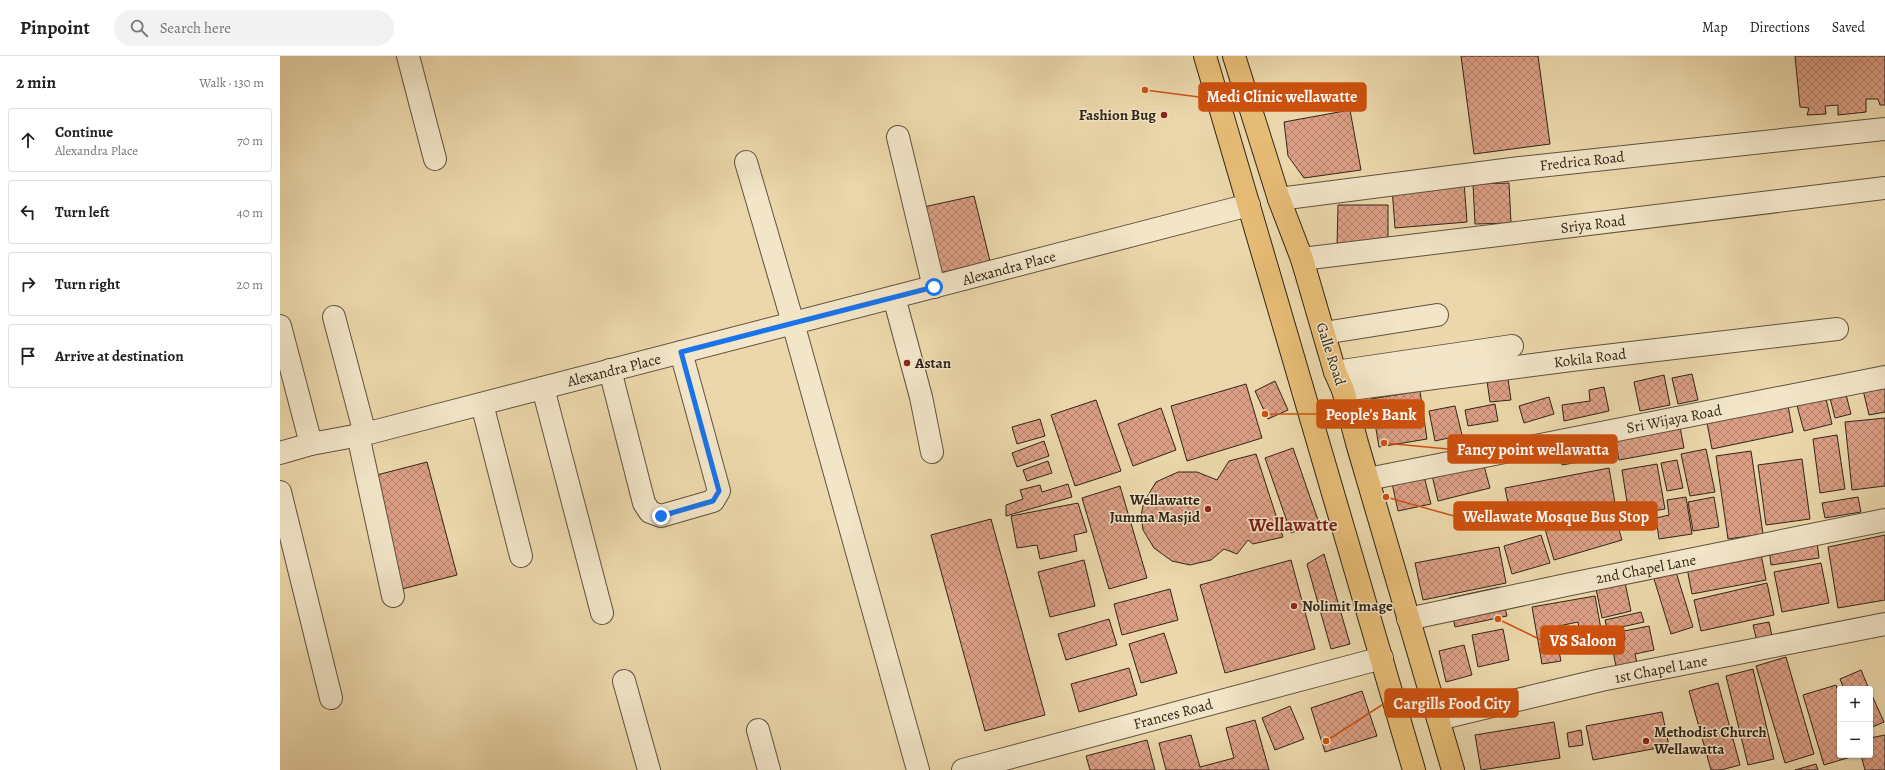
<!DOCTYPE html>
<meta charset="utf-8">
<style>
body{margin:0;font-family:Alegreya,serif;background:#f2f2f2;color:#222}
.controls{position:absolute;right:12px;bottom:12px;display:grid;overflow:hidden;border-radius:4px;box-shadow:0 1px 3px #0004}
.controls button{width:36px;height:36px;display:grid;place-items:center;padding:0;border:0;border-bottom:1px solid #e0e0e0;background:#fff;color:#222;font:20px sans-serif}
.stop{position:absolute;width:12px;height:12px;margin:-9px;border:3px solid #1a73e8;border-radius:50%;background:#fff}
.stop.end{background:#1a73e8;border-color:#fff;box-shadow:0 1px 4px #0008}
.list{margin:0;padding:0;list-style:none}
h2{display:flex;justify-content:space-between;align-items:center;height:52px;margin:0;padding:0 16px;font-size:17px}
h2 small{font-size:13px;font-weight:400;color:#767676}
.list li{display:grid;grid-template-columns:26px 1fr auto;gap:12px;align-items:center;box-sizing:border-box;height:64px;margin:0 8px 8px;padding:0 8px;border:1px solid #e0e0e0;border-radius:4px}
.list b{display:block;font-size:15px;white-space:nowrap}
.list p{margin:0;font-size:13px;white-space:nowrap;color:#767676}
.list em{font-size:13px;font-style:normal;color:#767676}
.icon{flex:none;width:22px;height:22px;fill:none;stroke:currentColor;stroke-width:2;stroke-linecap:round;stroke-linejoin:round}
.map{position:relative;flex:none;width:1605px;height:714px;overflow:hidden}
header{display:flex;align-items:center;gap:24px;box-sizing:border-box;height:56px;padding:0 20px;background:#fff;border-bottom:1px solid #e0e0e0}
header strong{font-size:19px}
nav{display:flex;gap:22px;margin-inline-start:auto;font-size:14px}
.search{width:280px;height:36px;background:#f2f2f2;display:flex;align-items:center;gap:10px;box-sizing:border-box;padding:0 14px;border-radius:22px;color:#767676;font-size:15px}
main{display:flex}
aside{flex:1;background:#fff}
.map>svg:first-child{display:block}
</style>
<header>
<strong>Pinpoint</strong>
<div class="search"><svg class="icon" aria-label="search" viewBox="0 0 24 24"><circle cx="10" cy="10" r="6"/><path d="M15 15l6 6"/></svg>Search here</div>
<nav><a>Map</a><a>Directions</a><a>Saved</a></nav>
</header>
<main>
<aside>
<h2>2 min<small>Walk · 130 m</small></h2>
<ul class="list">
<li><svg class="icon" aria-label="ahead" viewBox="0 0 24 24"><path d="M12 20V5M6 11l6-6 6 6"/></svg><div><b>Continue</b><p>Alexandra Place</p></div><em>70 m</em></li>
<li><svg class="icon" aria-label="left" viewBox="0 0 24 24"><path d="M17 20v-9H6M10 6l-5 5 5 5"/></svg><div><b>Turn left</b></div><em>40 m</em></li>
<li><svg class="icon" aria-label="right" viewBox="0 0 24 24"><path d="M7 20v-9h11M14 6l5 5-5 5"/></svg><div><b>Turn right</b></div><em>20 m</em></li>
<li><svg class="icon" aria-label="arrive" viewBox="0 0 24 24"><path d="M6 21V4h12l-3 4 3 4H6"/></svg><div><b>Arrive at destination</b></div></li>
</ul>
</aside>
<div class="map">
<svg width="1605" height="714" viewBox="0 0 1605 714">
<defs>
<pattern id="building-cross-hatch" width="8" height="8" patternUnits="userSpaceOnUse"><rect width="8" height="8" fill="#dc9f85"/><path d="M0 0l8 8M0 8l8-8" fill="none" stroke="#b3816c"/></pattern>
</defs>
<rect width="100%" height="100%" fill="#ebd7ab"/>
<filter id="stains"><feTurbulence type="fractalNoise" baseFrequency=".005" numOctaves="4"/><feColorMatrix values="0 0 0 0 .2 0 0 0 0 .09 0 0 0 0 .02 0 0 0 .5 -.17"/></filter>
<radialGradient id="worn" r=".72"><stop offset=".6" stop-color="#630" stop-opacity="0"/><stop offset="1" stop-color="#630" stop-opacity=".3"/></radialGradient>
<g fill="url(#building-cross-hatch)" stroke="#312518">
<polygon points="1181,0 1258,0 1270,88 1194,98"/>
<polygon points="1515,0 1605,0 1605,49 1600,49 1598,43 1586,43 1586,56 1558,59 1558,49 1545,50 1546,58 1527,59 1529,52 1520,51"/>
<polygon points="1070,54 1081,114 1024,122 1008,100 1004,66"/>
<polygon points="1184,126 1187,166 1115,172 1112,132"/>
<polygon points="1229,127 1231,167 1195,168 1193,128"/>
<polygon points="694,140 710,205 656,218 639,152"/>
<polygon points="1058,149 1108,149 1108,191 1057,190"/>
<polygon points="1412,318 1418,344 1398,348 1392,322"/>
<polygon points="1384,319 1390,349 1360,355 1354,326"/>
<polygon points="1228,323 1231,344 1210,346 1207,325"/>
<polygon points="1562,323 1571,358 1555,362 1546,326"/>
<polygon points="995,325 1008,354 988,363 975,335"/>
<polygon points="966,328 982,382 907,405 891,350"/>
<polygon points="1605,329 1605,356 1589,359 1583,334"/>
<polygon points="1324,331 1329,355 1284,365 1282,349 1310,345 1309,334"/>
<polygon points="1140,335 1147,383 1099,391 1091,343"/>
<polygon points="1545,339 1552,368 1524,375 1516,346"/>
<polygon points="1269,341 1274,358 1244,367 1239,350"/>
<polygon points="816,344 841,415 795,430 771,359"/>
<polygon points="1215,348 1218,365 1188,370 1185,354"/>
<polygon points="1175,350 1182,379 1155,385 1149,355"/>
<polygon points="1508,350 1513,376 1432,393 1427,367"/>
<polygon points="881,352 896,394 853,410 838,368"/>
<polygon points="1605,362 1605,430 1572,434 1565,366"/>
<polygon points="760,363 765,380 737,388 732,371"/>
<polygon points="1400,371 1404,392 1339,404 1335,383"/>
<polygon points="1557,379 1565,433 1540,437 1533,383"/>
<polygon points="1329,381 1332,400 1282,409 1279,390"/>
<polygon points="764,385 769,400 737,411 732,397"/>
<polygon points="1013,392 1039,467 1011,477 985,402"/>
<polygon points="1426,393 1435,436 1410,440 1401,398"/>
<polygon points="1471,395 1483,478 1448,483 1436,400"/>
<polygon points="976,398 1003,481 973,488 968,484 957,498 944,493 931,504 910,509 892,505 874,492 863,474 861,459 864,446 876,426 898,416 917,416 937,424 949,405"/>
<polygon points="1522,403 1530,463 1486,469 1478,409"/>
<polygon points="1397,404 1403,432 1387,435 1381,407"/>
<polygon points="768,405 772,417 747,425 743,414"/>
<polygon points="147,406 177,519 122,533 93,420"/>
<polygon points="1203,406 1210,432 1158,445 1152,419"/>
<polygon points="1377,408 1385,453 1349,459 1342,414"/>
<polygon points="1329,412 1335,447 1232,467 1225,432"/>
<polygon points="1144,420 1151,448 1118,455 1112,427"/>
<polygon points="788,428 792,441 726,460 726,449 743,443 740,434 760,429 762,436"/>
<polygon points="840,430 867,522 829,533 802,442"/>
<polygon points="1406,441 1412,478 1379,483 1376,462 1389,459 1387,444"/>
<polygon points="1434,441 1439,471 1413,475 1408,446"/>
<polygon points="1578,441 1581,456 1545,462 1542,447"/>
<polygon points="798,447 807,476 794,479 797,495 760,503 757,489 737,492 731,460"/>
<polygon points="1333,453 1342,484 1274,504 1265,473"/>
<polygon points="711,463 765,659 705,675 651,479"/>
<polygon points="1261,479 1270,507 1232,518 1224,490"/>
<polygon points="1605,479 1605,544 1558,552 1548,491"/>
<polygon points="1537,486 1539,502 1491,509 1489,493"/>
<polygon points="1219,491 1226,527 1143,544 1135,507"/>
<polygon points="1044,498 1070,588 1051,593 1027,508"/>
<polygon points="1481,498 1486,524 1412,538 1407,512"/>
<polygon points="804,504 815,550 770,561 758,516"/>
<polygon points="1011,504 1035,593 945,617 920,529"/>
<polygon points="1541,507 1549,547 1502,556 1494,516"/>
<polygon points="1396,516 1413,571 1391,578 1374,523"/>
<polygon points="1344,522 1351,555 1322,562 1315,528"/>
<polygon points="1487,527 1494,559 1421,575 1414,544"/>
<polygon points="1220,531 1227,560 1175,571 1169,542"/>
<polygon points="890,533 898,564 842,579 834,548"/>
<polygon points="1315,540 1325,595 1304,598 1298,566 1274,571 1281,605 1262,608 1252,551"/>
<polygon points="1361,556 1364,566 1337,572 1339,581 1329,583 1325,564"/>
<polygon points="829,563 837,589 786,604 778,578"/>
<polygon points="1489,566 1496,599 1481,602 1473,569"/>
<polygon points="1369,570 1374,594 1355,598 1358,611 1337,615 1331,586 1345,584 1344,575"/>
<polygon points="1223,573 1229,604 1198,611 1192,579"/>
<polygon points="884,577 897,617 861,627 849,588"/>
<polygon points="1184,589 1192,619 1166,626 1159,595"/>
<polygon points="1506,601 1534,698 1505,707 1476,610"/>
<polygon points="849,612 857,639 799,656 791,628"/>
<polygon points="1473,613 1494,703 1468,709 1446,620"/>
<polygon points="1581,614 1589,633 1564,633 1560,623"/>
<polygon points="1438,627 1460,709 1441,714 1431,714 1409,635"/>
<polygon points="1556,629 1560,642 1560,699 1577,699 1544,709 1523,639"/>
<polygon points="1082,635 1097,680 1045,696 1031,652"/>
<polygon points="1590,635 1604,666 1590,672"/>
<polygon points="1010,650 1024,683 995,694 982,662"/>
<polygon points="1382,656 1389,690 1313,704 1306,670"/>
<polygon points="975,664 989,714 886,714 879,687 911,679 920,711 954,702 946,672"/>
<polygon points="1274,666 1280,702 1201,714 1195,679"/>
<polygon points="1301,674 1303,689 1289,691 1287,677"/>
<polygon points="1605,679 1605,714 1585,714 1581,699 1590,699 1590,682"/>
<polygon points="867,684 875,714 810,714 806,700"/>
<polygon points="1536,708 1538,714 1515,714"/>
</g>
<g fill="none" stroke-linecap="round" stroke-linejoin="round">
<defs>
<g id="minor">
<polyline points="128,0 155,103"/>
<polyline points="618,81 654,231"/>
<polyline points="466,106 513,267 638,714"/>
<polyline points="999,143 1240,112 1605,73"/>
<polyline points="1022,203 1605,132"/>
<polyline points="614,241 641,341 652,396"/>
<polyline points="54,261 85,378"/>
<polyline points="0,270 31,388"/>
<polyline points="1044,277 1157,259"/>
<polyline points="330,314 364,447 370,456 381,460 433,445 439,435 401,296"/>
<polyline points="1055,316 1232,290"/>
<polyline points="263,332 322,557"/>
<polyline points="1063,334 1291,304 1557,273"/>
<polyline points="202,348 241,500"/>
<polyline points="78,379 113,540"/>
<polyline points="0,397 31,388 85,378 969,149"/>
<polyline points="1088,423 1605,321"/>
<polyline points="0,436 51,642"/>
<polyline points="1128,563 1286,529 1605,464"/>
<polyline points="344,625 369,714"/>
<polyline points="1158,663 1321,624 1605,568"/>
<polyline points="478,674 489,714"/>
<polyline points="683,714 1102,602"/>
</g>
<g id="highway">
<polyline points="925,0 1134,714"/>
<polyline points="954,0 999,143 1022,203 1055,316 1063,334 1077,387 1173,714"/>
</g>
</defs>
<use href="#minor" stroke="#60523d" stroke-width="24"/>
<use href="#highway" stroke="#312518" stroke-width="24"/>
<use href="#minor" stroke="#f2e5c8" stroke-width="22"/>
<use href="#highway" stroke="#e6bc76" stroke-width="22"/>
</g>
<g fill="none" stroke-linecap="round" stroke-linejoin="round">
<polyline stroke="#1a73e8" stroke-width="5" points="381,460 433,445 439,435 401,296 654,231"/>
</g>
<g fill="#8f2418" stroke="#f2e5c8" stroke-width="1.5">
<circle cx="884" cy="59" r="4"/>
<circle cx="627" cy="307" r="4"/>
<circle cx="928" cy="453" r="4"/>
<circle cx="1014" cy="550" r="4"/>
<circle cx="1366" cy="685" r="4"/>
</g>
<g text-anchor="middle" stroke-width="3" stroke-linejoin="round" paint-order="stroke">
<g font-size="15" font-weight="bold" fill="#312518" stroke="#f2e5c8" text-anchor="start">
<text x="876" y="64" text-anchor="end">Fashion Bug</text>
<text x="635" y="312">Astan</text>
<text x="920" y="449" text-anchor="end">Wellawatte<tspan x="920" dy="17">Jumma Masjid</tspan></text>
<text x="1022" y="555">Nolimit Image</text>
<text x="1374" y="681">Methodist Church<tspan x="1374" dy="17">Wellawatta</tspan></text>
</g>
<g font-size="15" fill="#312518" stroke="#f2e5c8">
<text transform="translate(1302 105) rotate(-6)" y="5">Fredrica Road</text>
<text transform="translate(1313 168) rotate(-7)" y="5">Sriya Road</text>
<text transform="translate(729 212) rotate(-15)" y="5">Alexandra Place</text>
<text transform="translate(1051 298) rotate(72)" y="5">Galle Road</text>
<text transform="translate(1310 302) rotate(-7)" y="5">Kokila Road</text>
<text transform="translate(334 314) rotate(-14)" y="5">Alexandra Place</text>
<text transform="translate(1394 363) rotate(-11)" y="5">Sri Wijaya Road</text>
<text transform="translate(1366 513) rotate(-11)" y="5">2nd Chapel Lane</text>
<text transform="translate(1381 613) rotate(-11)" y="5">1st Chapel Lane</text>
<text transform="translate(893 658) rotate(-15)" y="5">Frances Road</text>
</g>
<g font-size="19" font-weight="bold" fill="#7a1f14" stroke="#f2e5c8">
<text x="1013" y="475">Wellawatte</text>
</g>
</g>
<path fill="none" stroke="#cd510e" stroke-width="1.5" d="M865 34L919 41M985 358L1037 358M1104 387L1168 393M1106 441L1174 460M1218 563L1261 584M1046 685L1105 647"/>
<g fill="#cd510e" stroke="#f2e5c8" stroke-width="1.5">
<circle cx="865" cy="34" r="4"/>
<circle cx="985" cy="358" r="4"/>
<circle cx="1104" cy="387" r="4"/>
<circle cx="1106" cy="441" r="4"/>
<circle cx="1218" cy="563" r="4"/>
<circle cx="1046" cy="685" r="4"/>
</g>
<g fill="#cd510e" stroke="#cd510e" stroke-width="1.5">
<rect x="919" y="27" width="167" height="28" rx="4"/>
<rect x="1037" y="344" width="107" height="28" rx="4"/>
<rect x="1168" y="379" width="169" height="28" rx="4"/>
<rect x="1174" y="446" width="203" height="28" rx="4"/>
<rect x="1261" y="570" width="83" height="28" rx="4"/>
<rect x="1105" y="633" width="133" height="28" rx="4"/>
</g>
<g font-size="16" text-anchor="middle" font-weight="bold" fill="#fff">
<text x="1002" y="46">Medi Clinic wellawatte</text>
<text x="1091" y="364">People's Bank</text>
<text x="1253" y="399">Fancy point wellawatta</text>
<text x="1276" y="466">Wellawate Mosque Bus Stop</text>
<text x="1303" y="590">VS Saloon</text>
<text x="1172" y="653">Cargills Food City</text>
</g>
<rect width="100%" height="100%" filter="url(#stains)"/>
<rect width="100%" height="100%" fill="url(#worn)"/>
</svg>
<div class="controls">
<button>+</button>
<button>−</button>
</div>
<div class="stop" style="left:654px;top:231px"></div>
<div class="stop end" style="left:381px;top:460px"></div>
</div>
</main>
